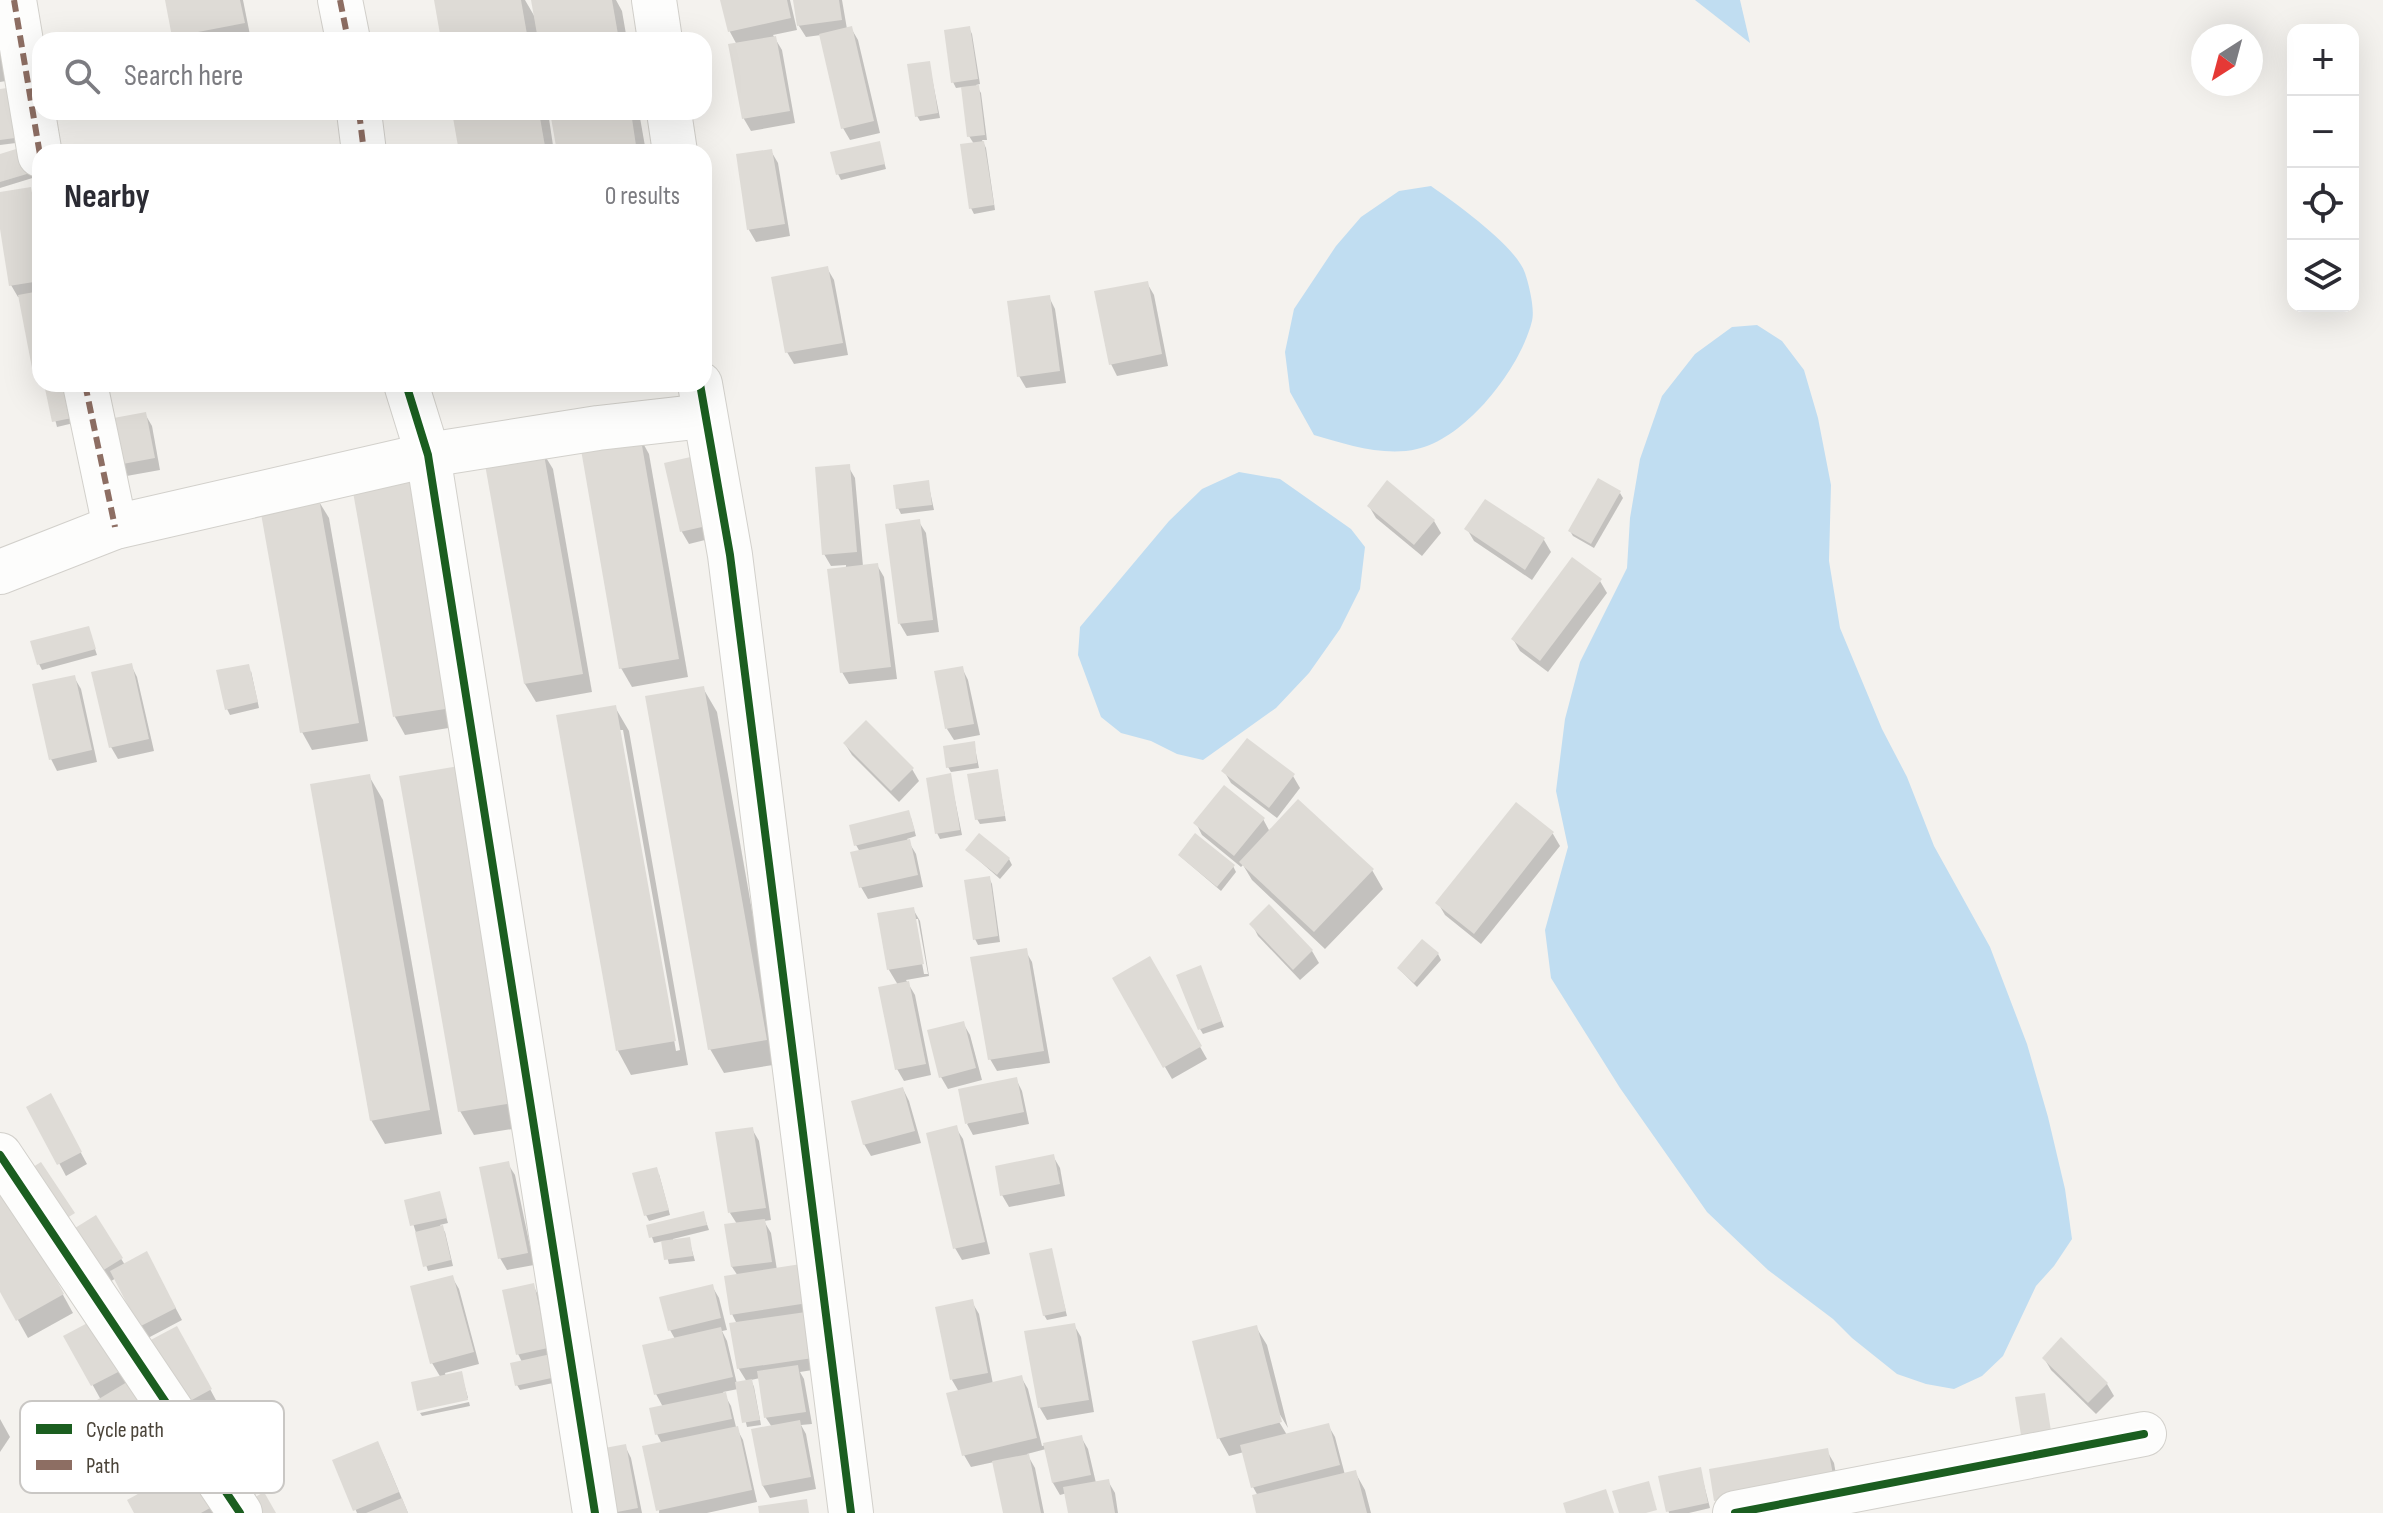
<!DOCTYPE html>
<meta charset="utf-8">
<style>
body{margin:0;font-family:"Sofia Sans Condensed",sans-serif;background:#f2f2f3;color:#2b2b33}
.controls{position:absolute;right:24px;top:24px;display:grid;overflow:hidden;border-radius:16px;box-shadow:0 8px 32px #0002}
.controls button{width:72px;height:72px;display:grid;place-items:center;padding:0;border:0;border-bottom:2px solid #e1e1e2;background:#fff;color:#2b2b33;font:40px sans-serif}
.compass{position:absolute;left:2191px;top:24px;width:72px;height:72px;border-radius:50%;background:#fff;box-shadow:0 8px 32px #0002;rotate:216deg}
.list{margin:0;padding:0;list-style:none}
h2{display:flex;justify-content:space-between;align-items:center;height:104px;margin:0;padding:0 32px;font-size:34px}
h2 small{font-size:26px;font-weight:400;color:#7c7c81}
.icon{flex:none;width:44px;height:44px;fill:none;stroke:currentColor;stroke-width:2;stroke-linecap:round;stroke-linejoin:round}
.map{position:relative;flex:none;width:2383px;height:1513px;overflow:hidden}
.search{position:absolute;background:#fff;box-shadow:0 8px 32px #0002;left:32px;top:32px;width:680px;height:88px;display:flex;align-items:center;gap:20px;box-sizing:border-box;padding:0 28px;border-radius:24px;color:#7c7c81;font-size:30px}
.panel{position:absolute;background:#fff;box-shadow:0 8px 32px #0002;left:32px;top:144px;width:680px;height:248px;border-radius:24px}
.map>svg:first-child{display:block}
</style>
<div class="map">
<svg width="2383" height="1513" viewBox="0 0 2383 1513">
<rect width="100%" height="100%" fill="#f4f2ee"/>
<g fill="#c0ddf1">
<polygon points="1695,0 1740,0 1750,43"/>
<path d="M1431 186C1454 202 1516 246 1525 273 1529 285 1535 309 1532 321 1520 369 1466 438 1417 449 1384 457 1345 444 1314 435L1290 392 1285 352 1294 309 1336 246 1361 217 1399 191Z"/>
<polygon points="1757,325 1782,341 1804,370 1818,418 1831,485 1829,561 1840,628 1882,729 1907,777 1934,846 1990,947 2027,1044 2048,1117 2065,1189 2072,1239 2054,1266 2036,1286 2003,1356 1982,1376 1954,1389 1926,1384 1897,1374 1852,1338 1833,1319 1768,1270 1707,1212 1620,1088 1551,978 1545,930 1568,847 1556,791 1565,719 1580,662 1627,568 1630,518 1640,459 1662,396 1695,354 1732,327"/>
<polygon points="1239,472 1280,479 1351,529 1365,547 1360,589 1340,629 1309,673 1276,708 1203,760 1177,754 1151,741 1121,733 1101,717 1078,655 1080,627 1169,521 1202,489"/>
</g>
<g fill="#0003" fill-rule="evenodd">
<polygon points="167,0 243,0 250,35 224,40 176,40"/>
<polygon points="445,0 525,0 536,19 533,0 616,0 622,11 627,40 443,40"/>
<polygon points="722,0 790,0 797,30 773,35 782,50 795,123 751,131 744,119 731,46 737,45 730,32"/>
<polygon points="795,0 842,0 847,29 851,28 858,40 880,133 850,140 843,128 821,35 806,37 799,26"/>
<polygon points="969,28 972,34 980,84 976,85 981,93 987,140 982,140 986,148 995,210 974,214 971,208 974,144 969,136 963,87 956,88 953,82"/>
<polygon points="0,29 12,80 0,82"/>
<polygon points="929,63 940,118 920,121 917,116"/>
<polygon points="6,90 16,143 0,145 0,91"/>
<polygon points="454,112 548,112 554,152 461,152"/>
<polygon points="552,112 639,112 646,152 559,152"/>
<polygon points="879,144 886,169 841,180 838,174"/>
<polygon points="771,151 778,163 790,236 756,242 749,230 738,156"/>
<polygon points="31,153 39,176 0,188 0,156"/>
<polygon points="30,190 37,202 40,222 40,377 34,367 20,297 18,297 11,285 0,217 0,194"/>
<polygon points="827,268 834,280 848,355 794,364 787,352"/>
<polygon points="1147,283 1154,295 1168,366 1117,376 1111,364"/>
<polygon points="1049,297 1055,309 1066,383 1026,388 1019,376"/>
<polygon points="46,384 78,422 57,427"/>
<polygon points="145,414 152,426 160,470 121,477 106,421"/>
<polygon points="639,436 649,454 688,677 632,687 621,668"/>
<polygon points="542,451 553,469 592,692 536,702 525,684"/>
<polygon points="666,465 717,537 689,544 682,532"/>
<polygon points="848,466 855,478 863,566 877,565 884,577 897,679 849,684 842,672 846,565 831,566 824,554"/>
<polygon points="928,482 934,510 901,514 898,508"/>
<polygon points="1620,493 1623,498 1594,548 1573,536 1570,531"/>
<polygon points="356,494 461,726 405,735 395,717"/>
<polygon points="318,500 329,518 368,741 312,750 302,732"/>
<polygon points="1369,506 1434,521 1441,533 1422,556 1376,518"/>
<polygon points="919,522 926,533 939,632 907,636 900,624"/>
<polygon points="1467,529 1544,540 1551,552 1532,580 1474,541"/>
<polygon points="1600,581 1607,593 1548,672 1520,651 1513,639"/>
<polygon points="88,628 97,655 42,670 39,664"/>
<polygon points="131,665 137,677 154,751 118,759 111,747"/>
<polygon points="962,668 968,680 980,735 954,740 947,729"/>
<polygon points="251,671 259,708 230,715 227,709"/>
<polygon points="74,677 81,689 97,762 57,771 51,759"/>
<polygon points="703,688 717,712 779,1064 724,1073 710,1049"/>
<path d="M615 707 629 731 688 1065 631 1075 618 1051ZM619 730H623L680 1050 676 1051Z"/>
<polygon points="974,743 979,768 951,772 948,767"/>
<polygon points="845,744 912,769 919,781 899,802 852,755"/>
<polygon points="997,771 1006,821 980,824 977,819"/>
<polygon points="1224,771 1293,776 1300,788 1277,818 1231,783"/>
<polygon points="950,775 962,835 940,839 937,833"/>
<polygon points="369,776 383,800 442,1134 385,1144 371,1120"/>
<polygon points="472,792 531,1126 474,1135 460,1111"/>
<polygon points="1516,805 1553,834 1560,846 1481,944 1445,915 1438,903"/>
<polygon points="911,818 916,836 907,839 916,854 923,887 868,899 861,887 860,852 856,845"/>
<polygon points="1263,819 1270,832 1372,870 1383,889 1325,949 1252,880 1243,865 1241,867 1202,835 1196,823"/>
<polygon points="967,850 1009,859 1012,865 1000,879"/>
<polygon points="1180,856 1233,866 1236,872 1221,891"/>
<polygon points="989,878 992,884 1000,942 978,945 975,939"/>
<polygon points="1269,907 1312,951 1319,963 1300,980 1258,936 1252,924"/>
<path d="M913 909 920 921 929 976 906 980 915 995 931 1075 904 1081 897 1069 898 985 889 970 879 915ZM914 919H918L928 974H924Z"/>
<polygon points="1025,950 1032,962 1050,1063 997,1071 990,1059"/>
<polygon points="1438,954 1441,960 1417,987 1399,969"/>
<polygon points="1150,959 1207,1059 1172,1079 1114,979"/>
<polygon points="1203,973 1224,1027 1203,1034 1200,1029"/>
<polygon points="963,1023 970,1035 982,1080 948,1089 941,1077"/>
<polygon points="1016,1079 1022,1091 1029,1124 973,1135 967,1124"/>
<polygon points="903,1089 909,1101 921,1143 871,1156 864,1144"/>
<polygon points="50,1096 87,1164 66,1176 29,1107"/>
<polygon points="956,1128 963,1139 990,1254 962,1260 955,1248"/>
<polygon points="752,1129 759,1141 771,1220 764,1221 771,1233 777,1270 800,1266 825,1368 800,1372 804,1379 812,1424 801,1425 806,1434 816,1489 770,1498 763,1486 772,1427 766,1418 760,1378 751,1380 754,1387 761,1425 747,1427 738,1389 723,1392 731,1406 736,1427 743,1440 757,1502 707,1513 659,1513 662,1444 657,1434 663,1407 656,1394 675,1339 670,1330 712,1286 719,1298 727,1330 722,1331 727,1341 737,1384 747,1382 739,1369 732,1325 737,1324 732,1314 738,1276 732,1267 737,1224 730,1213"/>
<polygon points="1053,1156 1060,1168 1065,1196 1009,1207 1002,1195"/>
<polygon points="508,1164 515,1175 534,1265 507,1270 500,1258"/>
<polygon points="659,1174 670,1215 649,1221 646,1215"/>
<polygon points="0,1181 73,1313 28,1338 0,1288"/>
<polygon points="439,1193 448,1223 440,1225 445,1232 453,1266 428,1271 406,1201"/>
<polygon points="703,1213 709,1230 673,1239 673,1241 689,1240 695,1261 669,1264 663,1241 654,1243 648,1226"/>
<polygon points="96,1218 125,1265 153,1266 182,1320 148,1338 116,1278 102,1287"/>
<polygon points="1051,1250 1067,1316 1047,1320 1044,1315"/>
<polygon points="452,1277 459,1289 479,1364 445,1373 446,1377 461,1373 468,1398 419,1409 441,1378 432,1363"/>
<polygon points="533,1285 539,1297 558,1382 520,1390 517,1385 522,1362 518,1354"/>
<polygon points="972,1302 979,1314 993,1384 1021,1377 1028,1389 1042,1446 1081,1437 1088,1449 1096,1483 1108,1481 1115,1493 1118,1513 1070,1513 1067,1493 1060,1495 1053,1483 1046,1449 1027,1454 1035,1468 1044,1513 1005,1513 994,1462 971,1467 964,1455 959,1392 952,1380"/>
<polygon points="1074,1325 1081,1337 1094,1412 1047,1420 1040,1408 1027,1333"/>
<polygon points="1256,1327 1267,1345 1288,1428 1279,1413 1275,1415 1287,1435 1328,1425 1335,1437 1345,1475 1355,1472 1365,1490 1371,1513 1258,1513 1258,1496 1253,1487 1244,1452 1229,1456 1219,1438"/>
<polygon points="177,1328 217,1402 188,1417"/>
<polygon points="66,1337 137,1379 222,1513 137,1513 142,1494 90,1406 101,1400"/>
<polygon points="2044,1358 2107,1384 2114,1396 2096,1414 2051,1370"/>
<polygon points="469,1402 470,1406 422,1416 420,1413"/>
<polygon points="238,1408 251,1432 240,1438 257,1449 274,1486 241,1501 226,1447 212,1422"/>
<polygon points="0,1419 10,1437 0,1452"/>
<polygon points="378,1444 384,1456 408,1513 357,1513 335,1462"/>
<polygon points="625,1446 631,1458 642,1513 607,1513"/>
<polygon points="1827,1451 1834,1463 1839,1492 1723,1512 1716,1500"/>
<polygon points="1700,1469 1710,1508 1689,1513 1669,1513 1660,1478"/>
</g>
<g fill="#dedbd6">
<polygon points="165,0 240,0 245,23 172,37"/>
<polygon points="434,0 521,0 528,40 441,40"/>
<polygon points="531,0 612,0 619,40 538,40"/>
<polygon points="720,0 787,0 791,18 728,32"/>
<polygon points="793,0 839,0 842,20 797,26"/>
<polygon points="852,26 874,121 841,129 819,34"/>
<polygon points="970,26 978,79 951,83 944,30"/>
<polygon points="776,36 790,111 742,119 728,44"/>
<polygon points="930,61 938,113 915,117 907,64"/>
<polygon points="979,85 985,135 967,137 961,87"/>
<polygon points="7,88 15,138 0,140 0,89"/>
<polygon points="452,112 539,112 546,152 459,152"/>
<polygon points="550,112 631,112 637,152 557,152"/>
<polygon points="880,141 885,164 836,175 830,152"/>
<polygon points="984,141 994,205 969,209 960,144"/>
<polygon points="29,145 37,171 0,182 0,154"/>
<polygon points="772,149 785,224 747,230 736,154"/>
<polygon points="31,187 40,245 40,281 9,286 0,229 0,192"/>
<polygon points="828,266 843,343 785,353 771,277"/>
<polygon points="1148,281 1162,354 1109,365 1094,291"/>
<polygon points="40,291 40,366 32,368 18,295"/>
<polygon points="1050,295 1060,371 1017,377 1007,301"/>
<polygon points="44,384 70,384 77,417 52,422"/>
<polygon points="146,412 155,458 112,466 103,420"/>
<polygon points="640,434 679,659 619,669 580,444"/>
<polygon points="543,449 583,674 524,684 484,459"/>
<polygon points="695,456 711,525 680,532 664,463"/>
<polygon points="850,464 857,552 822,555 815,467"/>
<polygon points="1598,478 1621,491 1591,544 1568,531"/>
<polygon points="929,480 932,505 896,509 893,485"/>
<polygon points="1387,480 1435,520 1414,545 1367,506"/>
<polygon points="412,482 452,708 393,717 353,492"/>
<polygon points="319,498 359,723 300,733 260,508"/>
<polygon points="1485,499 1545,538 1525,570 1464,529"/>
<polygon points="920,519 933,620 898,624 885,524"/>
<polygon points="1572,557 1602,579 1540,661 1511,639"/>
<polygon points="878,563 891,667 840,673 827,569"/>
<polygon points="89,626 96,649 37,665 30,641"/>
<polygon points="132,663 149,739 109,748 91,672"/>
<polygon points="249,664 258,702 225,710 216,670"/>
<polygon points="963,666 974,724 945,729 934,671"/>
<polygon points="75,675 92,750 49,760 32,684"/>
<polygon points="704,686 767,1040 708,1050 645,696"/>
<polygon points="616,705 676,1041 616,1051 556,715"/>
<polygon points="866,720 914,768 891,791 843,743"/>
<polygon points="1247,738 1295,774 1269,808 1221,771"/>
<polygon points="975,741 977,763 946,768 943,746"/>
<polygon points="459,766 519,1102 458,1112 399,776"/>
<polygon points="998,769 1005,816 975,820 967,774"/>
<polygon points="951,773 960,830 935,834 926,778"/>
<polygon points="370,774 430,1110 370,1121 310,784"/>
<polygon points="1224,785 1265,818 1234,856 1193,823"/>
<polygon points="1298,799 1374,869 1314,932 1239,862"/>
<polygon points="1516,802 1554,832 1474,934 1435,903"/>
<polygon points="909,810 915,831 854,846 849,825"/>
<polygon points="979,833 1010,858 997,875 965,850"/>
<polygon points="1195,833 1235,865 1217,887 1178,855"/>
<polygon points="910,839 918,875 859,888 850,852"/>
<polygon points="990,876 998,936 973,940 964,880"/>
<polygon points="1269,904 1313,950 1293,970 1249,924"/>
<polygon points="914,907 924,964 887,970 877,913"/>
<polygon points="1422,939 1439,953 1414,983 1397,968"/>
<polygon points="1027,948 1044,1051 988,1060 970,957"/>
<polygon points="1150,956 1202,1046 1163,1068 1112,978"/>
<polygon points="1201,965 1222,1021 1198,1030 1176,975"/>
<polygon points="909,981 926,1064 895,1070 878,987"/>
<polygon points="964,1021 976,1068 939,1078 927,1030"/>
<polygon points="1017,1077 1024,1112 965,1124 958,1089"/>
<polygon points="903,1087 915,1131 863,1145 851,1101"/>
<polygon points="51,1093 82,1152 57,1165 26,1107"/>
<polygon points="957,1125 985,1242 953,1249 926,1133"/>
<polygon points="753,1127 766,1208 728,1213 715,1132"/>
<polygon points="1054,1154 1060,1184 1000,1196 995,1166"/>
<polygon points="509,1161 528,1253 498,1259 479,1167"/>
<polygon points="41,1162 75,1213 56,1225 22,1174"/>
<polygon points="657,1167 669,1210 644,1216 632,1173"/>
<polygon points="0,1177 64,1294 16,1321 0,1292"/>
<polygon points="440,1191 447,1218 410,1226 404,1200"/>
<polygon points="704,1211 707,1225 649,1238 646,1225"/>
<polygon points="96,1215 123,1258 94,1276 67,1233"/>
<polygon points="765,1219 772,1262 731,1267 724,1224"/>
<polygon points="443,1225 451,1260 423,1267 415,1232"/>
<polygon points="690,1237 693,1256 664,1260 661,1241"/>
<polygon points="1052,1248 1066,1311 1043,1316 1029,1253"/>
<polygon points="147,1251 176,1308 139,1327 110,1271"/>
<polygon points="801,1264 808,1303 730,1315 724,1276"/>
<polygon points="453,1275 474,1352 430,1364 410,1286"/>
<polygon points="534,1283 548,1348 516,1355 502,1290"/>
<polygon points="713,1284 721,1318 668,1331 659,1297"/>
<polygon points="973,1299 988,1373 950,1380 935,1307"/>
<polygon points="813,1311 820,1357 737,1369 729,1323"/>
<polygon points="95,1319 122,1370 91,1386 63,1336"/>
<polygon points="1075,1323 1089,1400 1038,1408 1024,1331"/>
<polygon points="1257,1325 1282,1422 1217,1439 1192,1341"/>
<polygon points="177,1326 212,1389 179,1407 145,1343"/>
<polygon points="721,1327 733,1377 654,1395 642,1345"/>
<polygon points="2061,1337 2108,1383 2088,1403 2042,1358"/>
<polygon points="551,1354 556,1377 515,1386 510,1363"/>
<polygon points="798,1365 806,1412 764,1418 757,1371"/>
<polygon points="462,1371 468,1400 417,1411 411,1382"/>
<polygon points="1022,1375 1037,1438 962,1456 946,1393"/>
<polygon points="137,1376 185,1457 135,1486 87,1406"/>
<polygon points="752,1379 760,1420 742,1423 735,1382"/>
<polygon points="726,1392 732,1419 655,1435 649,1408"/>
<polygon points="2045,1393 2051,1431 2021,1435 2015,1397"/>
<polygon points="800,1420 811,1477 762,1486 751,1429"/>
<polygon points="1329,1423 1340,1465 1251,1488 1240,1445"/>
<polygon points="738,1426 752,1490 656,1511 642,1446"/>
<polygon points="1082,1435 1091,1475 1052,1483 1043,1443"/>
<polygon points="378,1441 399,1492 353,1511 332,1460"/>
<polygon points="626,1444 638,1508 612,1513 594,1450"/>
<polygon points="1828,1448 1834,1480 1714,1501 1709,1469"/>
<polygon points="1029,1454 1041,1513 1003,1513 992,1461"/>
<polygon points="196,1462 219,1503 201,1513 134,1513 127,1500"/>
<polygon points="1701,1467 1708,1503 1666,1512 1658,1476"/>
<polygon points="1356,1470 1367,1513 1256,1513 1252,1495"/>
<polygon points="1109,1479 1115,1513 1068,1513 1063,1487"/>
<polygon points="1649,1481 1657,1510 1646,1513 1619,1513 1612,1491"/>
<polygon points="1606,1489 1614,1513 1566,1513 1563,1503"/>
<polygon points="264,1492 276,1513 250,1513 245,1503"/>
<polygon points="402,1498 408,1513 366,1513"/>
<polygon points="807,1499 809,1513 759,1513 758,1506"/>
</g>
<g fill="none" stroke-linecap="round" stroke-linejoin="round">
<defs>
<g id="minor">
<polyline points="14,0 40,155"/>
<polyline points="340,0 348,40"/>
<polyline points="654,0 660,40"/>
<polyline points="359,112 364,152"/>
<polyline points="669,112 675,152"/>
<polyline points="85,384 115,527"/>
<polyline points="406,384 428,455 595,1513"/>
<polyline points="700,384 730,555 851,1513"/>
<polyline points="0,572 115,527 428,455 598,428 704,416"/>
<polyline points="0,1155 240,1513"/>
<polyline points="1735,1513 2144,1434"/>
</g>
</defs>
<use href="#minor" stroke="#d2d0cb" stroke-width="46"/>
<use href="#minor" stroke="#fdfdfc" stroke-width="44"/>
<g stroke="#8d6e63" stroke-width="6" stroke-dasharray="12 6" stroke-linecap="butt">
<polyline points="14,0 40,155"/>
<polyline points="340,0 348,40"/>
<polyline points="359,112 364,152"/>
<polyline points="85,384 115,527"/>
</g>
<defs>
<g id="cycleway">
<polyline points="406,384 428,455 595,1513"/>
<polyline points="700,384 730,555 851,1513"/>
<polyline points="0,1155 240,1513"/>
<polyline points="1735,1513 2144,1434"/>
</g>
</defs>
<use href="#cycleway" stroke="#fff" stroke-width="13"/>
<use href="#cycleway" stroke="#1b5e20" stroke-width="8"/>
</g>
<rect x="20" y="1401" width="264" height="92" rx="12" fill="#fff" stroke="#c9c7c4" stroke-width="2"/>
<rect x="36" y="1424" width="36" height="10" fill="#1b5e20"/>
<rect x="36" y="1460" width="36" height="10" fill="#8d6e63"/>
<g font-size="22" fill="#4b4439">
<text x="86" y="1437">Cycle path</text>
<text x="86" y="1473">Path</text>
</g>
</svg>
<div class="controls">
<button>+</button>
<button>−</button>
<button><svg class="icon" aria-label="locate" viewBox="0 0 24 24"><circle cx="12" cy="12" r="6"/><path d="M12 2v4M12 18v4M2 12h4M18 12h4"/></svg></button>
<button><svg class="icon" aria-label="layers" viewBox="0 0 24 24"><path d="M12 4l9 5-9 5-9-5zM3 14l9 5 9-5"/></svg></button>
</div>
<svg class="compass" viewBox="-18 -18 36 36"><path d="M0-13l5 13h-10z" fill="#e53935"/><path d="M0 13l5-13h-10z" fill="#7c7c81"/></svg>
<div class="search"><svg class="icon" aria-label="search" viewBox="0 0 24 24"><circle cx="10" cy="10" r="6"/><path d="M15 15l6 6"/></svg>Search here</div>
<section class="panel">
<h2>Nearby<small>0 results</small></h2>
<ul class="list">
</ul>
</section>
</div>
